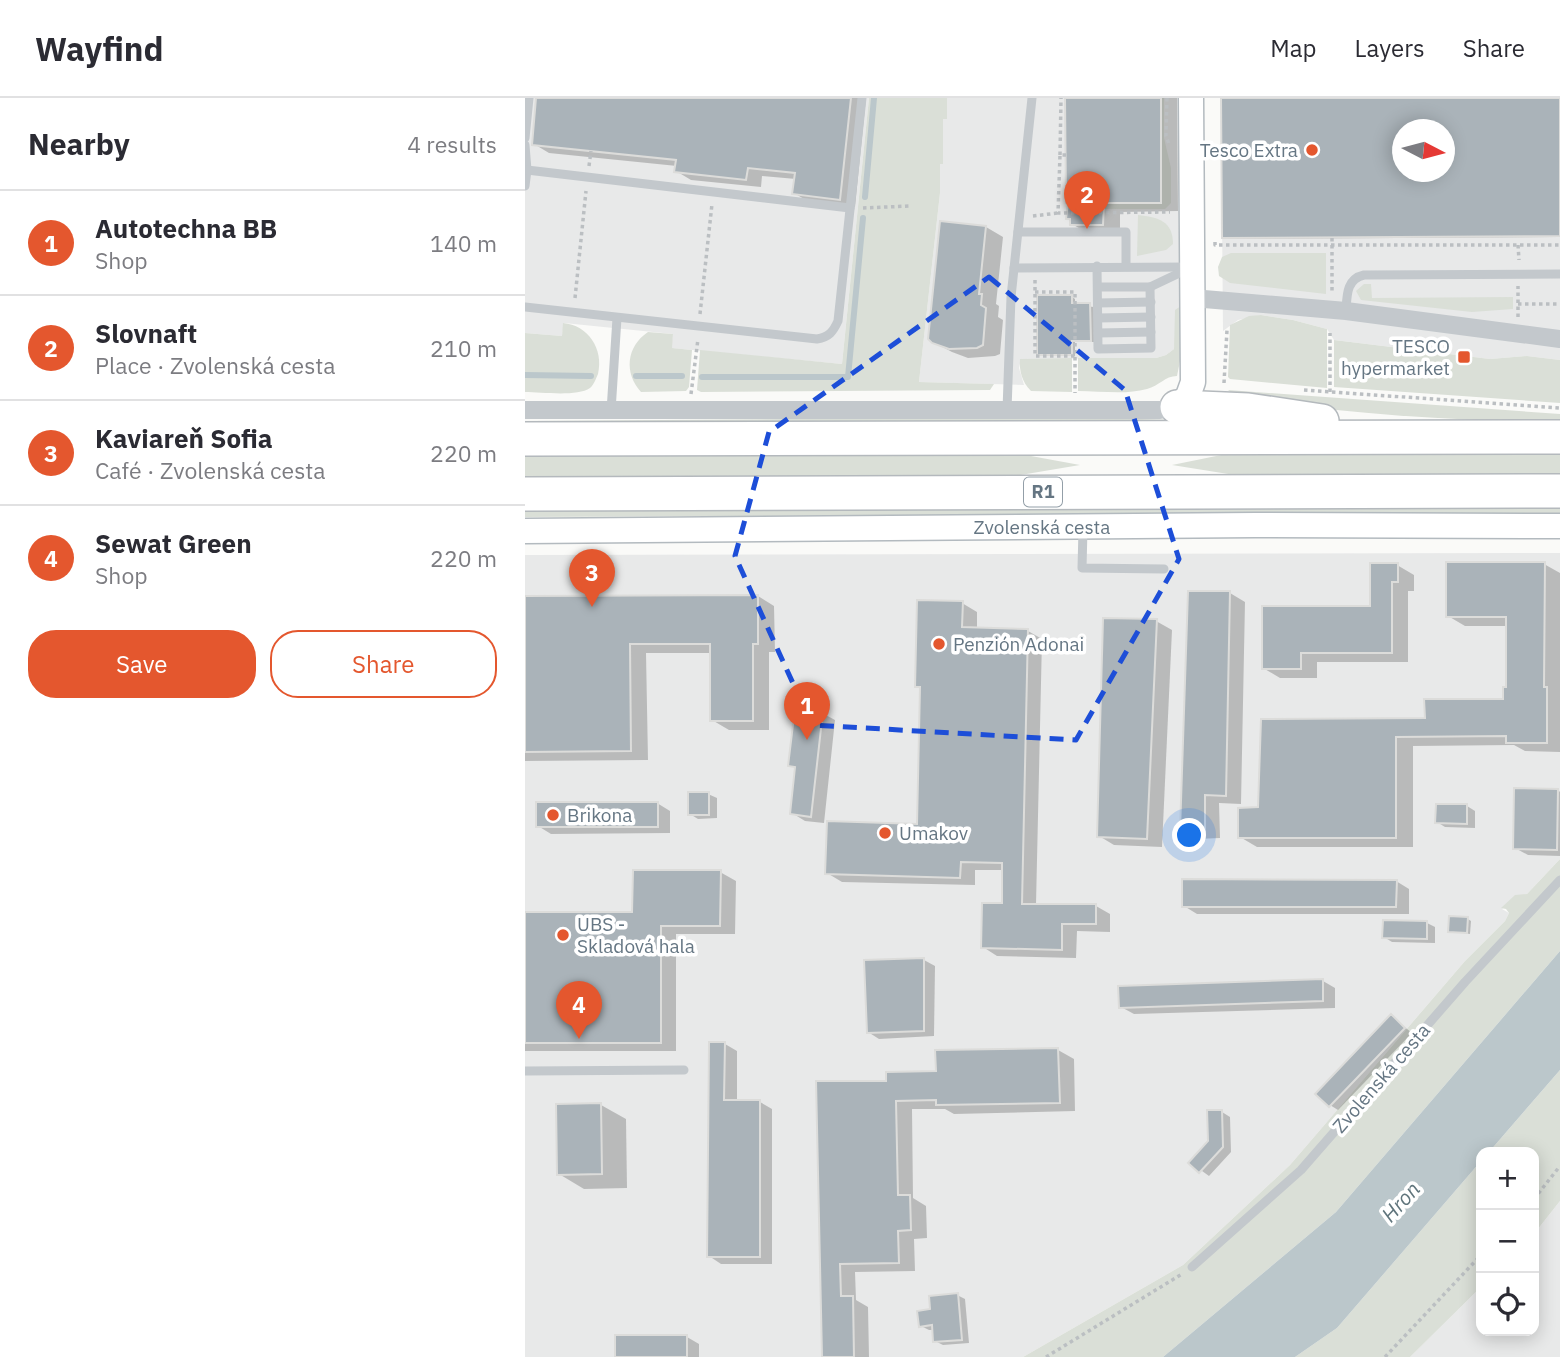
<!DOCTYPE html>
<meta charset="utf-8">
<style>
body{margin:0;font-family:"IBM Plex Sans",sans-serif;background:#f7f7f7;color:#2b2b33}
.controls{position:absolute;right:21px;bottom:21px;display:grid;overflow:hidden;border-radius:14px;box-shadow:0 4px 18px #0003}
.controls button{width:63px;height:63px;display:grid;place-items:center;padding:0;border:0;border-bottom:2px solid #e1e1e2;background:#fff;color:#2b2b33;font:35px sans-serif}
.compass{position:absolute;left:867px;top:21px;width:63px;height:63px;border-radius:50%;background:#fff;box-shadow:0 4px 18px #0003;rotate:96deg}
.you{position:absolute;left:665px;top:738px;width:24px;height:24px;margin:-18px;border:5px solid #fff;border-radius:50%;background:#1a73e8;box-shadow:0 0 0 10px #1a73e833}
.badge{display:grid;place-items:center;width:46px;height:46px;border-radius:50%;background:#e4572e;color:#fff;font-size:23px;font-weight:700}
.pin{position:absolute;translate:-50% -58px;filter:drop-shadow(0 2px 4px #0008)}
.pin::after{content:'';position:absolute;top:37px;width:24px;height:21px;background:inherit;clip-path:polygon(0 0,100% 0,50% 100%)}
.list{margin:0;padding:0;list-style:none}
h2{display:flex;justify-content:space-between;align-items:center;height:91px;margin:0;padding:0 28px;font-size:30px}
h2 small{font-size:23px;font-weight:400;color:#7c7c81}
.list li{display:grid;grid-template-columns:46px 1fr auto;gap:21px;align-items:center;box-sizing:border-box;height:105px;padding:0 28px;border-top:2px solid #e1e1e2}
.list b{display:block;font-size:26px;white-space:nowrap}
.list p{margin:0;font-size:23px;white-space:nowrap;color:#7c7c81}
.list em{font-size:23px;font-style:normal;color:#7c7c81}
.actions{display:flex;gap:14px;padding:21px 28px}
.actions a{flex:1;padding:16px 0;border:2px solid #e4572e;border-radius:28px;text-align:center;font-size:24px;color:#e4572e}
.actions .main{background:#e4572e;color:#fff}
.icon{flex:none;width:38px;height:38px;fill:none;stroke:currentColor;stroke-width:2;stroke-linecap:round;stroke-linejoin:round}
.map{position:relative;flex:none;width:1035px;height:1259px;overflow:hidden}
header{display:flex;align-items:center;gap:42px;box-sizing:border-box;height:98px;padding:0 35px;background:#fff;border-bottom:2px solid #e1e1e2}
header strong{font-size:33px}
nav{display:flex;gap:38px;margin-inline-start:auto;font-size:24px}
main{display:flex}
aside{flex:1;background:#fff}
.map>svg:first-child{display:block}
</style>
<header>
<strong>Wayfind</strong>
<nav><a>Map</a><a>Layers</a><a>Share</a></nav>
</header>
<main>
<aside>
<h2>Nearby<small>4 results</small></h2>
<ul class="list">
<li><span class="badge">1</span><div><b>Autotechna BB</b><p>Shop</p></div><em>140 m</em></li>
<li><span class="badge">2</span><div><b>Slovnaft</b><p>Place · Zvolenská cesta</p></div><em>210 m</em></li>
<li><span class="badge">3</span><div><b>Kaviareň Sofia</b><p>Café · Zvolenská cesta</p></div><em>220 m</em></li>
<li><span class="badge">4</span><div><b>Sewat Green</b><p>Shop</p></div><em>220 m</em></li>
</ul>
<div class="actions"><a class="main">Save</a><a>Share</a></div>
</aside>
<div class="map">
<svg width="1035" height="1259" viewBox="0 0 1035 1259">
<rect width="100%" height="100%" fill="#fafaf8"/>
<g fill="#e8e9e9" fill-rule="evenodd">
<polygon points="0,0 344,0 317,266 146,250 148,236 39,225 37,238 0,235"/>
<polygon points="422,0 654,0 656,208 649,251 641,257 631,260 496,261 494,270 499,287 394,284 415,95 415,66 418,65 418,21 422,20"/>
<path d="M696 0H1035V262L1002 258 965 261 809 242 802 231 768 222 736 217 713 222 698 233ZM878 32H920V74H878Z"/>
<polygon points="1035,455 1035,761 1002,796 995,798 977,811 984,815 980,823 940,863 765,1067 658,1167 498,1259 0,1259 0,457"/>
<polygon points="1035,1103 1035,1259 885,1259 956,1189 956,1233 1009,1233 1009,1136"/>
</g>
<g fill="#dadfd7">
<polygon points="344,0 422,0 422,21 418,21 418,66 415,66 415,95 394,284 469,286 465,292 176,294 172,292 175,252 317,266"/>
<polygon points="636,0 639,0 639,40 646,70 646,105 640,111 544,111 541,105 636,104"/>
<path d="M613 117C633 119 648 123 648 146L641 152 612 158Z"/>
<polygon points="706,155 801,155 801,196 705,185 694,178 693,169 697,159"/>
<polygon points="839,186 846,186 847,200 988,199 988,211 947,214 836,202 831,193"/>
<path d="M656 208V258L652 278C640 278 634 288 622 291 601 297 575 293 553 293V260H631L641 257 649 251 650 212Z"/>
<polygon points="736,217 768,222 802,231 802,290 705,281 703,279 705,227 724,218"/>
<path d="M38 225C63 227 79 251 73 276 71 280 69 287 65 290 52 299 16 294 0 294V235L37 238Z"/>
<path d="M123 234 148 236 147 250 167 252 164 289 161 293 116 294C99 275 101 249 123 234Z"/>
<polygon points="809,242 965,261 1002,258 1035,262 1035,305 809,289"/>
<path d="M547 260V294L506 293C497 284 494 273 495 261Z"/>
<path d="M703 292 1035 316V325C926 322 819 317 711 298Z"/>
<polygon points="258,321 615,321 751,325 0,329 0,323"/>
<polygon points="1035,351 1035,379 722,379 647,367 711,354"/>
<polygon points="478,353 555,367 477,380 0,381 0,354"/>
<polygon points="1035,408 1035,415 0,419 0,412"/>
<polygon points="1035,761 1035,853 811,1114 638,1259 498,1259 658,1167 765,1067 940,863 980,823 984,815 981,811 976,810 990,797 1002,796"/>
<polygon points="1035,972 1035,1103 1009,1136 1009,1054 964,1054"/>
<polygon points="956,1063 956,1189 885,1259 770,1259 812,1230"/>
</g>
<polygon fill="#bbc7cb" points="1035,853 1035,972 964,1054 956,1054 956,1063 812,1230 770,1259 638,1259 811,1114"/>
<g fill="#0003" fill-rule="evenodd">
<polygon points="13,0 341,0 330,109 284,104 269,95 271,81 237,78 236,89 166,82 151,73 152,68 24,55 9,46"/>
<polygon points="543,0 652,0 653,113 595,114 595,136 564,136 547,126"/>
<path d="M698 0H1035V139L702 141 699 139ZM878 32H920V74H878Z"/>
<polygon points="461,129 478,139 471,206 474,208 473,219 478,222 475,256 470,258 443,260 427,254 408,244"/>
<polygon points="547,199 550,201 550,207 569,209 569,244 550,244 550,258 517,258 514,256"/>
<polygon points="1019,466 1035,475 1035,654 1000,653 989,647 888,648 888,749 732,749 715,739 735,711 901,622 980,603 983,591 983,528 940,528 923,518"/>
<polygon points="872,467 889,477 889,493 883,493 883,564 792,564 792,580 755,580 738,570 846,510"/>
<polygon points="705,495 720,504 716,706 694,705 695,740 672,741 657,732"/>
<polygon points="233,498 249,508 250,554 244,554 244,632 204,632 187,622 187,555 121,555 123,662 0,663 0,499"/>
<polygon points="437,505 452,514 452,531 503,533 517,541 511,807 571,808 585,816 585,834 552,833 551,860 472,858 458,849 478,807 479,772 450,772 450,787 317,784 302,775 394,728 397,591 392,588"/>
<polygon points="631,523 647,532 637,749 589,747 574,738"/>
<polygon points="297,615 310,622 299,725 280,723 267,715 272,671 265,667"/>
<polygon points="1033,692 1035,694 1035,758 1003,757 990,750"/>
<polygon points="183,696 192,700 192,720 173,721 165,716"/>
<polygon points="132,705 145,713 145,735 26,736 13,728"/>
<polygon points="942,708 950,713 950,730 920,729 912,724"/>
<polygon points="195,774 211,783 210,836 151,836 151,953 0,953 0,816 109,816"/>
<polygon points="871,783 884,791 884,816 672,816 659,808"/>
<polygon points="943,821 946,823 945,836 924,833"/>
<polygon points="902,825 910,829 910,845 867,844 859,839"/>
<polygon points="399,862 410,868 409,938 354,941 343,934"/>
<polygon points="798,883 810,890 810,910 609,916 596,909"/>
<polygon points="866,918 887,935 813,1012 805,1007"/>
<polygon points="200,946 212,953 212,1004 235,1004 247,1011 247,1166 196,1166 184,1158"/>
<polygon points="533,952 549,961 550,1013 429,1016 420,1011 387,1011 388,1100 401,1108 402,1140 389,1141 390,1173 330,1174 331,1202 343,1209 344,1259 298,1259 293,985 363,985"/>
<polygon points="76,1007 101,1021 102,1090 59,1091 34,1076"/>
<polygon points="697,1014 705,1019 706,1054 684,1078 666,1065 684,1044"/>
<polygon points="432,1197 440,1201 444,1245 418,1247 410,1243 409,1232 404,1232 396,1228 407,1212"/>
<polygon points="162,1239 174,1246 174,1259 92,1259"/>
</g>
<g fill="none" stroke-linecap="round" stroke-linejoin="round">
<g stroke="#bbc7cb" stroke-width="6">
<polyline points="340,99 349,0"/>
<polyline points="0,277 66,278"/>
<polyline points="111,278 157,278"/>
<polyline points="177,279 323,279 338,120"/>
</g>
</g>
<g fill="#aab3b9" stroke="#dcdcda" stroke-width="2" fill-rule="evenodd">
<polygon points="11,0 326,0 315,102 267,96 270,75 223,70 221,82 149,74 151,62 7,47"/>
<polygon points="540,0 636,0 636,105 579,105 578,127 545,127 545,121 541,121 543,105 541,105"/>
<path d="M696 0H1035V138L697 140ZM878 32H920V74H878Z"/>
<polygon points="415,123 461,128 454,196 457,196 456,207 461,210 458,247 452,250 424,251 407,245 403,241"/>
<polygon points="512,197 547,197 547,205 565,205 566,243 547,243 547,257 512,257"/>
<polygon points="921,464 1020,464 1019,589 1022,589 1022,645 981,645 981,638 871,639 871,740 713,740 713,710 733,709 736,621 900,620 899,601 978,601 978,589 981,589 981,519 921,519"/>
<polygon points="845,465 873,465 873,484 867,484 867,555 776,555 776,571 737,571 737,508 845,508"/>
<polygon points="663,493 705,493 701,698 680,697 680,733 655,733"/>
<polygon points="233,497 233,546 228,546 228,623 185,623 185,546 105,546 106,653 0,654 0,498"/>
<polygon points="392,502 438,503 437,529 503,531 497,806 571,806 571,826 537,826 537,852 456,850 457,805 477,805 477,765 436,764 435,780 300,776 302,723 392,726 395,589 390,589"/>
<polygon points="578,520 632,521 622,741 572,739"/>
<polygon points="270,610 298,613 286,719 265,716 270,669 263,668"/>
<polygon points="989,690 1033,691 1032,752 988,751"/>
<rect x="163" y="694" width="21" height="23"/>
<rect x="11" y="704" width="122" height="25"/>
<polygon points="911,706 942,706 942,726 910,725"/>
<polygon points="108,772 196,772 195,828 136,828 136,945 0,945 0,814 107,814"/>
<polygon points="657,781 872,782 871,809 657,809"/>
<polygon points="924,818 943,819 942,835 923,834"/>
<polygon points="858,822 902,823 902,841 857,840"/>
<polygon points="399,860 399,933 342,935 339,862"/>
<polygon points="798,881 798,903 594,910 593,888"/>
<polygon points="866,916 880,930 804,1009 790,996"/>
<polygon points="184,944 200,944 199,1002 235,1002 235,1159 182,1159"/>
<polygon points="533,950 535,1005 411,1007 411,1002 371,1003 373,1097 385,1097 386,1132 373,1133 374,1165 315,1166 316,1198 328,1198 329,1259 297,1259 291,983 361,983 361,974 411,973 410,952"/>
<polygon points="76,1005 77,1076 32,1077 31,1006"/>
<polygon points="682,1012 697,1012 698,1049 674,1075 663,1065 683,1043"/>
<polygon points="433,1195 437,1242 408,1244 407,1227 394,1229 392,1213 405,1211 404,1198"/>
<rect x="90" y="1237" width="72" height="22"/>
</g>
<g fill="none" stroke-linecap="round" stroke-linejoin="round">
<defs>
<g id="secondary">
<polyline points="652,309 663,298 668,284 666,0"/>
<polyline points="0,433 730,427 1035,428"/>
</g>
<g id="highway">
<polyline points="652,309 723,312 797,323"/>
<polyline points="0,341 1035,339"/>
<polyline points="0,396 1035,393"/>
</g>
</defs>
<use href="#secondary" stroke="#b3babf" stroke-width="27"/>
<use href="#highway" stroke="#b4b9bd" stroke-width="36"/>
<g stroke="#bbbfc2" stroke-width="3.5" stroke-dasharray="3.5 3.5" stroke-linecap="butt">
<polyline points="642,0 641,38 644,46"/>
<polyline points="535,57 536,0"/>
<polyline points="541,57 535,57 533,115 645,114"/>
<polyline points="64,68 66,53"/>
<polyline points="338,110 385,108"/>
<polyline points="508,118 533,115"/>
<polyline points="807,140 807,193"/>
<polyline points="690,144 690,147 1035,147"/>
<polyline points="993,147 994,162"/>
<polyline points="510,182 510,258 550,258"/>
<polyline points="510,194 550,194 550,295"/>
<polyline points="50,200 61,93"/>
<polyline points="993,206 1035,206"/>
<polyline points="175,216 187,106"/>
<polyline points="993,219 993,188"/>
<polyline points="699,285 702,232"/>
<polyline points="779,292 1035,310"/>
<polyline points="805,294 805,235"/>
<polyline points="166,296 173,241"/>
<polyline points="1009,1101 1035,1068"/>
<polyline points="521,1259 657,1176"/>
<polyline points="860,1259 956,1157"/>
</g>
<g stroke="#c3c8cc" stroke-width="9">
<polyline points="0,40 4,0"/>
<polyline points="0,47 2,72 0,88"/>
<polyline points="2,72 325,110"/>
<polyline points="493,134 601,134 601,168"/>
<polyline points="572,168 573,251 626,250 625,189"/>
<polyline points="489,170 665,169"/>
<polyline points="573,189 625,189 665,170"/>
<polyline points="573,205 626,204"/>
<path d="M0 209 292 241C304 239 308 234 313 223L337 0"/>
<path d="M821 213C822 198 821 181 839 177L1035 176"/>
<polyline points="573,220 626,219"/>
<polyline points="573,235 626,234"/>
<polyline points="482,312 486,199 507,0"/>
<polyline points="86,313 92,220"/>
<polyline points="558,431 557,470 639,471"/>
<polyline points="0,973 159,972"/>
<polyline points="667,1169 776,1072 940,884 1035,782"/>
</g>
<g stroke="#c3c8cc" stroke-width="18">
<polyline points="667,200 821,213 1035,241"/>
<polyline points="0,312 635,312 652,309"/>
</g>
<use href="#secondary" stroke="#fff" stroke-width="24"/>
<use href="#highway" stroke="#fff" stroke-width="33"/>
</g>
<path fill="none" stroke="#1d4ed8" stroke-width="5" stroke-dasharray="14 9" stroke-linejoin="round" d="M464 179 600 292 654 461 551 642 287 627 210 458 244 334Z"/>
<g fill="#e4572e" stroke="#fff" stroke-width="2.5">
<circle cx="787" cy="52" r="7"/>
<rect x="932" y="252" width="14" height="14" rx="3.5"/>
<circle cx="414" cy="546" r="7"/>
<circle cx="28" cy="717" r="7"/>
<circle cx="360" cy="735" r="7"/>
<circle cx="38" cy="837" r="7"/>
</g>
<g text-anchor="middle" stroke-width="7" stroke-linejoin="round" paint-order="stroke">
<rect fill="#fff" stroke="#939fa8" stroke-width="2" x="499" y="379.5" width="38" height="29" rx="5"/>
<g font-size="18" font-weight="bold" fill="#657683">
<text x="518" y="400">R1</text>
</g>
<g font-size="19" fill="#657683" stroke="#fff" text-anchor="start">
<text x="773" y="59" text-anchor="end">Tesco Extra</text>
<text x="925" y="255" text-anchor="end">TESCO<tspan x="925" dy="22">hypermarket</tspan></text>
<text x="428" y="553">Penzión Adonai</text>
<text x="42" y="724">Brikona</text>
<text x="374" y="742">Umakov</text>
<text x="52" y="833">UBS -<tspan x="52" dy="22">Skladová hala</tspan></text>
</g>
<g font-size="19" fill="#657683" stroke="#fff">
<text x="517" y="436">Zvolenská cesta</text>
<text transform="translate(856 980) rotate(-49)" y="7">Zvolenská cesta</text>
</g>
<g font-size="21" font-style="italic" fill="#60757c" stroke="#fff">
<text transform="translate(876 1104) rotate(-48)" y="7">Hron</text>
</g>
</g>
</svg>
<div class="controls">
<button>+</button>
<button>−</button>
<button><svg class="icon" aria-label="locate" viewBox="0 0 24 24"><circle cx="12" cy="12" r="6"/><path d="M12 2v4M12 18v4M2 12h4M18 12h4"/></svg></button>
</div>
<svg class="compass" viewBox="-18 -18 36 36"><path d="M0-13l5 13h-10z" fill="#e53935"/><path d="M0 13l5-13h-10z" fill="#7c7c81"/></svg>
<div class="you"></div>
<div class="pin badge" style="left:282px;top:642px">1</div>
<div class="pin badge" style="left:562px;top:131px">2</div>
<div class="pin badge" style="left:67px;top:509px">3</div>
<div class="pin badge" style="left:54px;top:941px">4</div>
</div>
</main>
